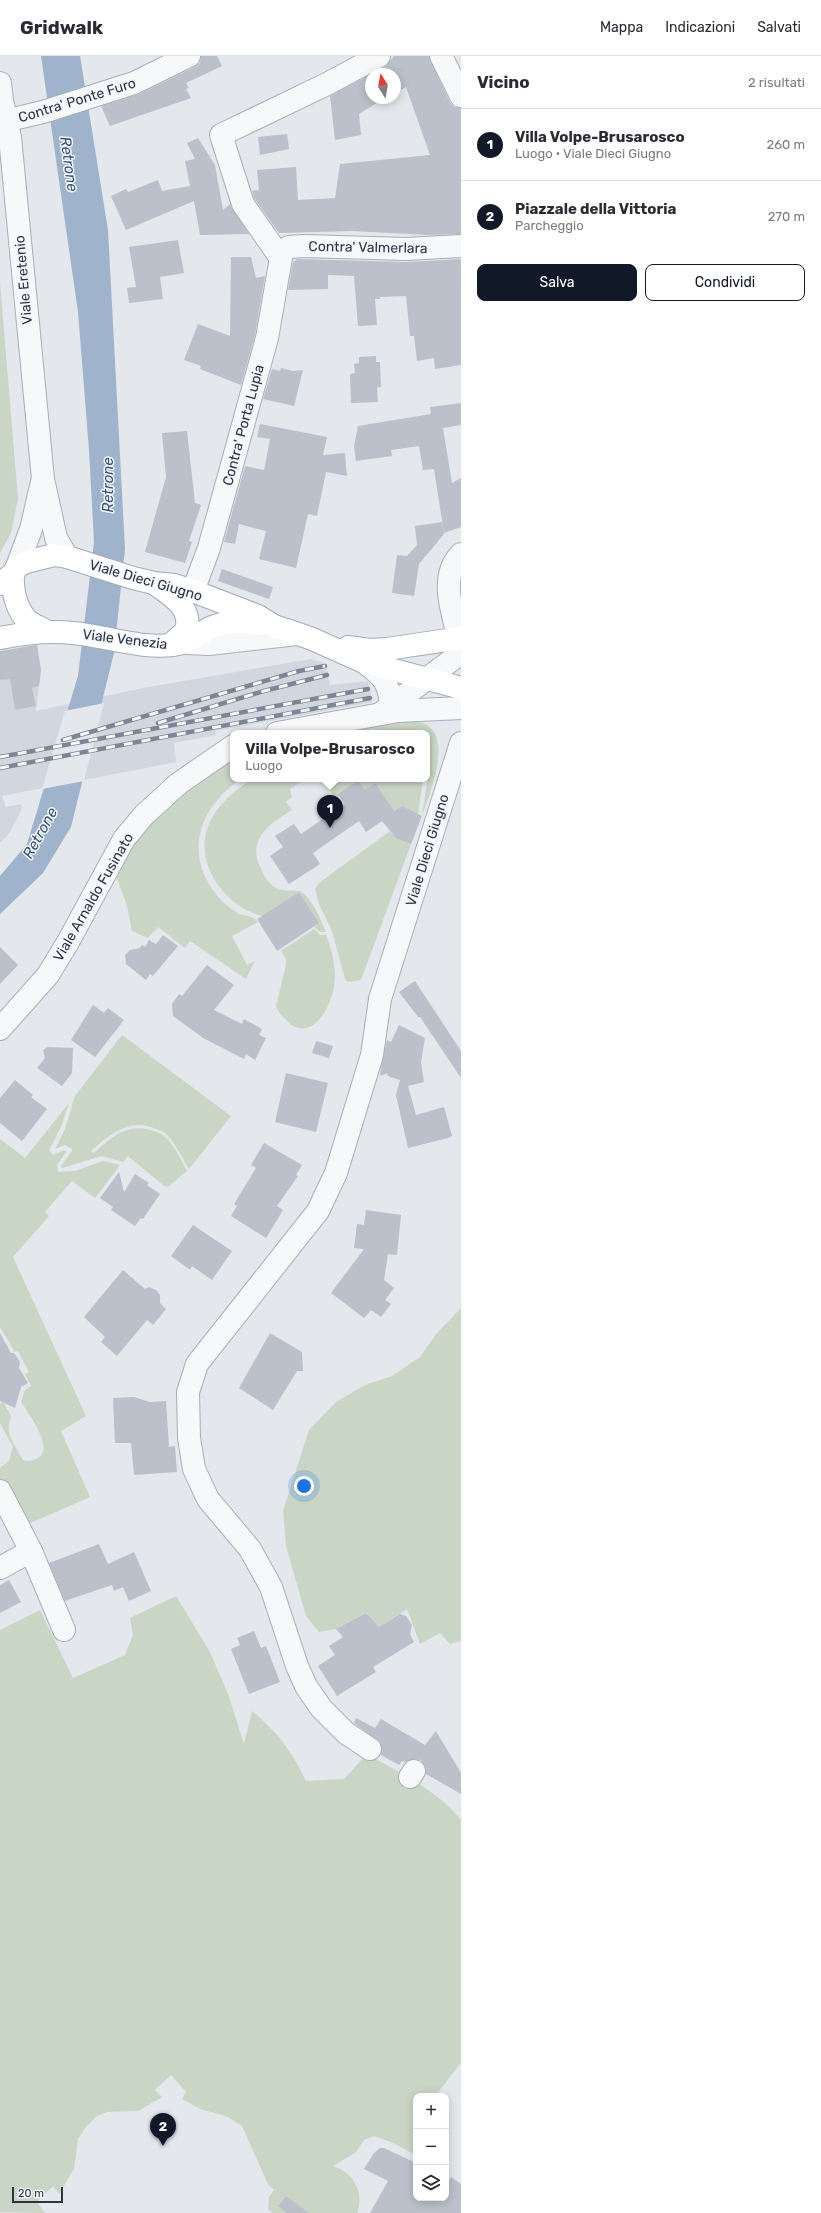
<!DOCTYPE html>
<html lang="it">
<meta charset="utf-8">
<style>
body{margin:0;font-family:Rubik,sans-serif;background:#f2f2f3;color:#2b2b33}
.controls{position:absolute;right:12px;bottom:12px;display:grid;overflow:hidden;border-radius:8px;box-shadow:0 2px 10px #0003}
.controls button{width:36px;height:36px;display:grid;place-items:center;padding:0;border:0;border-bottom:1px solid #e1e1e2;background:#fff;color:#2b2b33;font:20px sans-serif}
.compass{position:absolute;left:365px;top:12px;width:36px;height:36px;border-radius:50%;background:#fff;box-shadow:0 2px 10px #0003;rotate:349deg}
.scale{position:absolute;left:12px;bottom:10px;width:51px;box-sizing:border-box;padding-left:4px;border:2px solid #2b3445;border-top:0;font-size:11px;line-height:14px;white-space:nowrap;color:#2b3445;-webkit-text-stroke:3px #f4f6f9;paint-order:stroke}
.you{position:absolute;left:304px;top:1430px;width:14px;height:14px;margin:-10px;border:3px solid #fff;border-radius:50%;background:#1a73e8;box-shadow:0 0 0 6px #1a73e833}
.badge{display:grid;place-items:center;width:26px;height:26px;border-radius:50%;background:#111827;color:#fff;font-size:13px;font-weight:700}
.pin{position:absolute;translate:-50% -33px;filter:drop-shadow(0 1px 2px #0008)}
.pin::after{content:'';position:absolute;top:21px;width:14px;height:12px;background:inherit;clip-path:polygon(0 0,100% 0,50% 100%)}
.popup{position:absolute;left:230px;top:674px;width:200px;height:52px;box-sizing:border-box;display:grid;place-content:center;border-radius:8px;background:#fff;filter:drop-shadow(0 1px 3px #0005);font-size:13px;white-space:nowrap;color:#7c7c81}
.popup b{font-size:15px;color:#2b2b33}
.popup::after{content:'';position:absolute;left:50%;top:100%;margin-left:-8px;border:8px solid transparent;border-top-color:#fff}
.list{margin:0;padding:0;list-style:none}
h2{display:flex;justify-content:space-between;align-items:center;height:52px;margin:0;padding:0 16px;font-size:17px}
h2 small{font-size:13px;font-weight:400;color:#7c7c81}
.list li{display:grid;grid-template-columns:26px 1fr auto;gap:12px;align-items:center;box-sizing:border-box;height:72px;padding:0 16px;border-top:1px solid #e1e1e2}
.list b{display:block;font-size:15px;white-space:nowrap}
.list p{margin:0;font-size:13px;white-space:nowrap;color:#7c7c81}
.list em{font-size:13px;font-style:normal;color:#7c7c81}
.actions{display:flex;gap:8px;padding:12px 16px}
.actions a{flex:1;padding:9px 0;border:1px solid #111827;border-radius:8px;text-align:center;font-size:14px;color:#111827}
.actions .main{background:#111827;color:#fff}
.icon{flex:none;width:22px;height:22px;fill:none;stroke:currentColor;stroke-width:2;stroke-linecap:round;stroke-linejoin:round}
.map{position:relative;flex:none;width:461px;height:2157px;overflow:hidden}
header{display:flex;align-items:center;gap:24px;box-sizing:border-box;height:56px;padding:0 20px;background:#fff;border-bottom:1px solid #e1e1e2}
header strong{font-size:19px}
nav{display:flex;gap:22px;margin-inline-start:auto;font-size:14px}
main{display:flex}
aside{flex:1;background:#fff}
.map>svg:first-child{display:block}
</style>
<header>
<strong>Gridwalk</strong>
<nav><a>Mappa</a><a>Indicazioni</a><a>Salvati</a></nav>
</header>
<main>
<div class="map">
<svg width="461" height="2157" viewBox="0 0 461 2157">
<rect width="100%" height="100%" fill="#e4e7ec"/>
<polygon fill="#d2d6de" points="37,589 41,614 36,655 143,632 311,603 326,608 330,629 368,625 372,646 215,675 216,679 174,687 176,706 2,740 6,751 21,748 22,753 10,776 0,787 0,596"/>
<g fill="#c9d6c5">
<polygon points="0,227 18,443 11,477 0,497"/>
<path d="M408 665C461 664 431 733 422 760L427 727V677H339Z"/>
<path d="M233 704V723H241C195 754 182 805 224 847 229 851 234 855 239 858 245 860 254 860 258 866L232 880 247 909 255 905 246 923 190 885 185 892 158 871 148 882 132 875 127 850 114 814 129 785 203 721Z"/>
<path d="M253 723H306L290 733 292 741 286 746 292 754C269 768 246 784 261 813 264 820 269 829 276 832 284 836 292 834 300 835 313 843 320 863 326 876H320L314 871 319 867 299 836 262 860C242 854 231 846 218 829 188 785 212 747 253 723Z"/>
<polygon points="321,723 423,723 418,759 402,750 394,755 365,734 358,725 335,742"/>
<polygon points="390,775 397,783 411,788 361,924 348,926 345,923 332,875 319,848 315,833 319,827"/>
<path d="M314 873 320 879H326C332 895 337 913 334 930 331 952 311 988 287 965 283 961 278 956 276 950L286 909V903L281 895Z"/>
<path d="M122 979 231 1060 189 1113C182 1102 176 1088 167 1079 163 1075 159 1074 154 1072 129 1062 109 1079 91 1095L94 1097C110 1082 127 1067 151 1074 156 1076 161 1077 165 1081 174 1089 181 1104 187 1115L168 1131 164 1130 128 1100 123 1106 102 1100 62 1112 61 1110 72 1095V1093L65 1089 55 1093 65 1073 75 1040Z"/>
<path d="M69 1047 61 1071 49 1094 53 1099 64 1094 66 1096 57 1109 58 1116 75 1115 103 1105 120 1109 95 1142 72 1125 45 1156 49 1160 13 1201 86 1360 61 1375 90 1441 26 1469 0 1424V1412L9 1405 13 1391 0 1367V1348L3 1346 11 1360C4 1378 14 1388 23 1404 28 1406 33 1405 38 1402 55 1392 28 1357 21 1346L25 1334 31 1330 25 1318 29 1316 18 1295 15 1296 0 1271V1083L25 1102Z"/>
<polygon points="461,1252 461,1585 450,1588 440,1577 420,1588 407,1553 379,1571 374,1566 370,1566 367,1556 336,1573 319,1576 306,1560 286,1490 283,1455 309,1374 336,1346 365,1329 392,1320 420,1301 437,1277"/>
<path d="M176 1540 210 1596 228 1638 244 1688 252 1655C278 1676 292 1696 306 1725L344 1723 367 1698C400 1717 437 1734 461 1764V2007L435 2040H416V2099L393 2087 374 2080 364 2084 355 2097 333 2110C353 2116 365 2136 357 2157H294L299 2150 286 2140 278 2150 286 2157H273L268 2153 269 2141 274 2134 268 2128 242 2070 226 2060 200 2053 182 2043 186 2036 171 2019 155 2034 162 2041 138 2055 107 2056 97 2060 85 2072 78 2083 74 2113 59 2138 53 2130 37 2146 45 2157 0 2156V1574L40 1554 73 1622 125 1599 133 1579 130 1562Z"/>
</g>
<polygon fill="#9fb4cc" points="41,0 80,0 108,174 125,493 114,597 71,771 43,817 0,858 0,820 27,788 78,620 94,486 89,394 78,256"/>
<polygon fill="#e4e7ec" points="104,647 84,725 42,733 65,655"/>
<g fill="#bbc0ca">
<polygon points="201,0 217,0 222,10 186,27 189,32 186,33 191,42 110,70 101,50 139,38 195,11 200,7"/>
<polygon points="394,0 429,0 450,46 454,51 461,52 461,178 428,179 353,175 279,177 254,142 252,135 259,134 257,114 296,111 298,144 335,142 340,108 430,99 406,31 395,37 395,18 372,18 385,11"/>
<polygon points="371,18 371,42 385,42 359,58 361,79 335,84 330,40"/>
<polygon points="287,78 289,93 260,99 258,81"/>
<polygon points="198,82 215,109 223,154 230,148 249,178 200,179 194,145 126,174 111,140 126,133 128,136 158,124 162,135 190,130 185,105 195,103 187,87"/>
<polygon points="178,184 184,217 160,221 163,243 129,247 127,232 136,231 129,191"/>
<polygon points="231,201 251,201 256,222 265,220 255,279 241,329 200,313 201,310 184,304 198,268 230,280"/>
<polygon points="297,203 406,206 461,203 461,309 435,313 434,302 417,305 414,280 410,280 406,240 380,241 380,243 375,243 377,269 358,270 354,220 328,219 328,233 288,234 293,206"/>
<polygon points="376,300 376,306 380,306 381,331 377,331 378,346 351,347 350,318 355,317 354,308 359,307 359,301"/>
<polygon points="281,312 293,315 303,314 294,350 263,343 272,313 280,315"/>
<polygon points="461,347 461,369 443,372 452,427 461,422 461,471 444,477 434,413 423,414 419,390 391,394 392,400 356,405 354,390 358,370 431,358 430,351"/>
<polygon points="260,368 327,381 323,399 345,397 347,420 326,416 317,460 308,458 296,512 259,503 266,475 239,468 235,488 224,486 245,410 264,414 270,383 257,381"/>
<polygon points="187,375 195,447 201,449 189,485 192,486 185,507 145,496 166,421 162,377"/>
<polygon points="442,466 444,478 419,508 414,540 392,537 397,499 407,500 417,489 415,470"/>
<polygon points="222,513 273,531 269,543 218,525"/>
<polygon points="37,589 41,614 39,630 32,632 36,650 15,654 10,623 0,624 0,595"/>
<polygon points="358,725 365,734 375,727 394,755 402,750 422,760 411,788 397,783 382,765 366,776 359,765 313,797 320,808 289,828 270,800 283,791 275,780 294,768 301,778 345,748 338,738"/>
<polygon points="299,836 319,867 277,895 257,863"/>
<polygon points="163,879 178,890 153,920 150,918 146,924 126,908 125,899 130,894 140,892 142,889 145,891 149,884 156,888"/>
<polygon points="0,891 18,909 0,928"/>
<polygon points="207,909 234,929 214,954 242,968 244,963 262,973 259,979 266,982 255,1004 246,998 244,1003 203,982 173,960 172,948 179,938 182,940"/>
<polygon points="415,925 461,995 461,1022 420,961 418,961 399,936"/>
<polygon points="93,949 104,957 108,952 124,964 95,1001 71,984"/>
<polygon points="399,969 425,982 421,1006 424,1026 408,1030 416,1059 444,1051 452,1080 448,1082 408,1092 396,1039 400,1024 388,1020 387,1017 381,1020 380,1017 387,984 391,986"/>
<polygon points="316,985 333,990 329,1002 312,997"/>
<polygon points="48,991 73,992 72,1017 62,1030 37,1012 45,1002 43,994"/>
<polygon points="286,1017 328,1027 316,1076 275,1066"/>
<polygon points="15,1024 33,1039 31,1041 47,1053 22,1085 0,1067 0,1042"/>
<polygon points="264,1087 302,1109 296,1119 298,1120 277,1150 283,1154 266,1182 231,1160 237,1150 234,1148 256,1112 251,1109"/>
<polygon points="119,1116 124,1136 135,1118 149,1127 147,1129 160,1138 143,1163 141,1162 135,1170 111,1154 113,1151 100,1142"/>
<polygon points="366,1154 401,1159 397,1199 388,1198 384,1224 394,1232 385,1244 391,1248 381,1261 371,1254 364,1262 331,1237 364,1193 354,1192 357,1168 364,1169"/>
<polygon points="193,1169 232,1195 212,1224 192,1210 190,1214 171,1200"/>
<polygon points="123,1214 145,1233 149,1231 156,1234 160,1239 160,1247 166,1253 153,1269 147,1264 117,1300 101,1286 105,1281 84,1261"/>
<polygon points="0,1277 11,1297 14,1297 20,1306 19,1312 28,1327 21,1331 15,1352 0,1345"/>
<polygon points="270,1277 302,1296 303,1315 297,1315 273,1354 239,1332"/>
<polygon points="134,1341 150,1346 166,1345 169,1391 175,1390 177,1416 134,1419 131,1387 115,1387 113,1342"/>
<polygon points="99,1488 108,1508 134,1496 151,1535 129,1545 123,1531 114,1535 112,1529 65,1545 49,1507"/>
<polygon points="9,1524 21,1546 0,1557 0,1529"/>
<polygon points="366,1557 379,1571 400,1558 406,1560 412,1569 410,1578 414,1586 373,1611 376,1616 337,1640 318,1610 335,1599 329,1590 343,1581 336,1573"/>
<polygon points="254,1575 261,1592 266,1590 280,1626 249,1638 231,1593 240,1589 237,1582"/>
<polygon points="356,1662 375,1672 381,1663 425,1689 436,1675 461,1717 461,1738 426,1718 425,1710 421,1704 414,1703 405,1706 402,1705 399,1709 381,1699 381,1687 354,1667"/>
<polygon points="380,2092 384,2092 416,2107 416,2142 446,2142 446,2129 451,2121 461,2128 461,2157 370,2157 388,2125 364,2113 374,2097"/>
<polygon points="286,2140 309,2157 286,2157 278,2150"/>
</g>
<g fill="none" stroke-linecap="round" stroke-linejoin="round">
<defs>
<g id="minor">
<polyline points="441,0 461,40"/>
<polyline points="0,27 2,44 10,81 43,423 56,482 67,501"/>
<polyline points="0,66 43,56 134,27 189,0"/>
<polyline points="280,201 243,148 221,79 327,28 379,0"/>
<polyline points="17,511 31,473 42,426"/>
<polyline points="193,535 209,492 267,282 282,196 289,191 304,190 406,193 461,190"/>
<path d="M459 582C452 556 439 520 461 498"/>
<polyline points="185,587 209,588 297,578"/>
<path d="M364 606C381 619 389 625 391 648"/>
<polyline points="380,658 461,597"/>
<polyline points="277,677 398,655 461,652"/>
<polyline points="0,973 48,919 68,886 124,783 144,759 178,728 233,690"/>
<polyline points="0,1435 31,1495 64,1574"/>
<polyline points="0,1512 31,1495"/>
<polyline points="370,1693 346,1677 321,1652 306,1630 297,1610 271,1531 250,1493 208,1443 194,1413 189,1382 188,1336 197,1308 318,1155 336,1117 372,999 380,943 461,687"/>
<polyline points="410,1721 414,1715"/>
</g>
<g id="major">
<path d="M13 518C12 534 16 554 28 565 33 569 42 572 48 576"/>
<polyline points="0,528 13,518 17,511 26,506 54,499 67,501 133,522 154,527 174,529 193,535 258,560 274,570 310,582 364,606 461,632"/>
<path d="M155 528C172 540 193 552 186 575L170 589"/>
<path d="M0 582C25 577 48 574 73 577 106 580 140 593 173 589 189 587 198 578 212 571 228 564 243 566 260 568"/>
<polyline points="348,591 370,594 387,593 461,582"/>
</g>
</defs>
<use href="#minor" stroke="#a9aeb7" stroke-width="24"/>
<use href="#major" stroke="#a3abb8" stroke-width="24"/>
<use href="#minor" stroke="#f7f8fa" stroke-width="22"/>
<use href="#major" stroke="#fff" stroke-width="22"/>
<defs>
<g id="rail">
<polyline points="158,667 264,635 327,619"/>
<polyline points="63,684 299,615 325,610"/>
<polyline points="0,701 368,633"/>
<polyline points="0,712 370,642"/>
</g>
</defs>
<use href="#rail" stroke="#7d8696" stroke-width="4.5"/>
<use href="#rail" stroke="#f4f6f9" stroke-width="3" stroke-dasharray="9" stroke-linecap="butt"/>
</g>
<g text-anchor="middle" stroke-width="3" stroke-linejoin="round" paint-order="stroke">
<g font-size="14" fill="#2b3445" stroke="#f4f6f9">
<text transform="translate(77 44) rotate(-17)" y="5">Contra' Ponte Furo</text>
<text transform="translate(368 191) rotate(1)" y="5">Contra' Valmerlara</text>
<text transform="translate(23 224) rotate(-95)" y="5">Viale Eretenio</text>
<text transform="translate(243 369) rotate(-75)" y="5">Contra' Porta Lupia</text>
<text transform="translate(146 524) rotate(16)" y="5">Viale Dieci Giugno</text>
<text transform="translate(125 583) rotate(7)" y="5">Viale Venezia</text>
<text transform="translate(427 794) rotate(-73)" y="5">Viale Dieci Giugno</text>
<text transform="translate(93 841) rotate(-60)" y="5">Viale Arnaldo Fusinato</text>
</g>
<g font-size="15" font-style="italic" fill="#34527a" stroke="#f4f6f9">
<text transform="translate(69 108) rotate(82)" y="5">Retrone</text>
<text transform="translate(108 429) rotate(-90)" y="5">Retrone</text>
<text transform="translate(40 777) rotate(-61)" y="5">Retrone</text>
</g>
</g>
</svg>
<div class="controls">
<button>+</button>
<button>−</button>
<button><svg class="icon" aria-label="layers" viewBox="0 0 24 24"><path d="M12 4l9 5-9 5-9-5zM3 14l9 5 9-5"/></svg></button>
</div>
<svg class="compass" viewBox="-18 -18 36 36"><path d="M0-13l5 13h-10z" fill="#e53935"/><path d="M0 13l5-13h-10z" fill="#7c7c81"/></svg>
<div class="scale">20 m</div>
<div class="you"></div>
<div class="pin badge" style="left:330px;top:772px">1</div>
<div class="popup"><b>Villa Volpe-Brusarosco</b>Luogo</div>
<div class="pin badge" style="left:163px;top:2090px">2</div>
</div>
<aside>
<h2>Vicino<small>2 risultati</small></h2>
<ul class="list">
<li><span class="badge">1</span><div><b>Villa Volpe-Brusarosco</b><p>Luogo · Viale Dieci Giugno</p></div><em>260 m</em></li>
<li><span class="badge">2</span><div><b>Piazzale della Vittoria</b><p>Parcheggio</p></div><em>270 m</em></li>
</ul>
<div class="actions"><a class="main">Salva</a><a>Condividi</a></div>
</aside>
</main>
